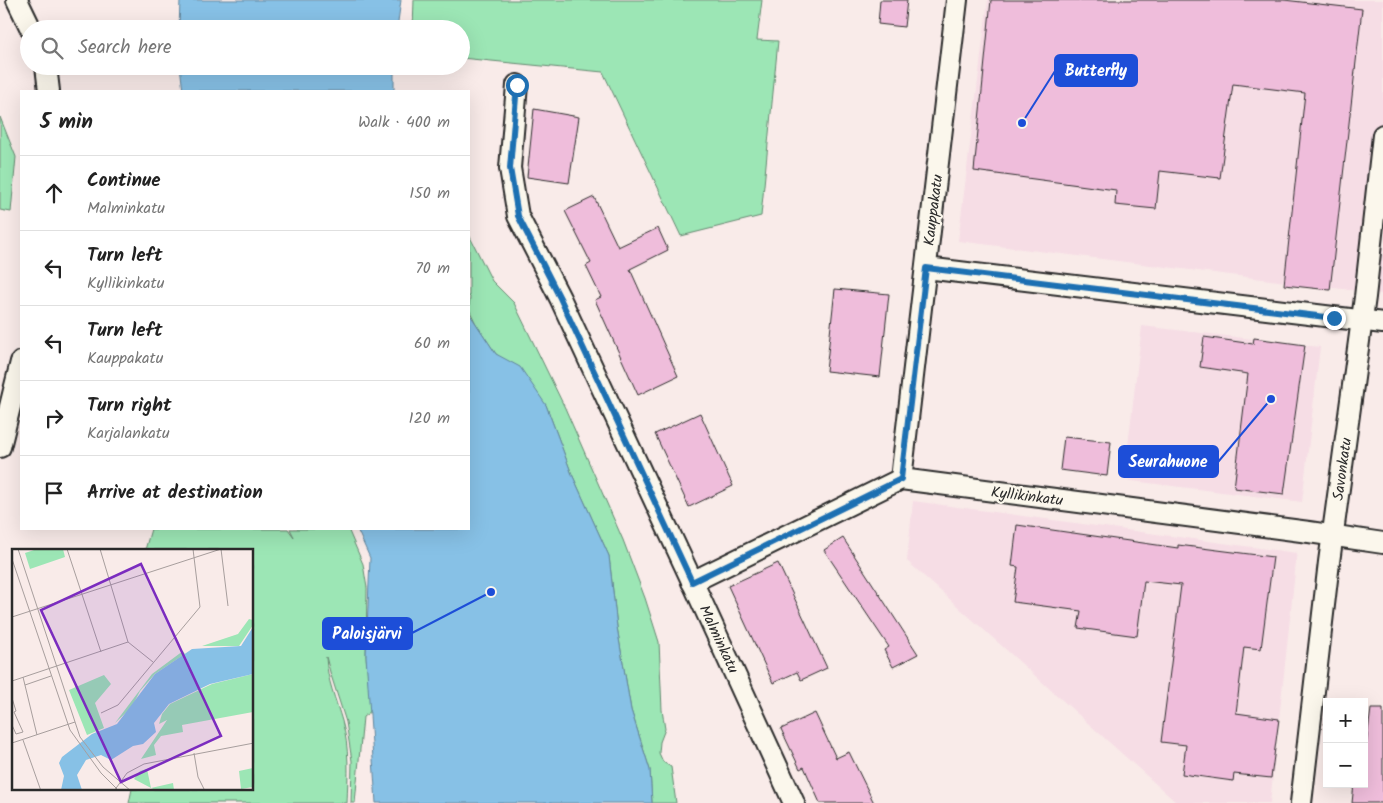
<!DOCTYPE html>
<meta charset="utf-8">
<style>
body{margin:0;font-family:Kalam,sans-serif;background:#f6f6f6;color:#222}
.controls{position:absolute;right:15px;bottom:15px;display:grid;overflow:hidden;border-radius:0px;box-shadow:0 5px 20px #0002}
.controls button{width:45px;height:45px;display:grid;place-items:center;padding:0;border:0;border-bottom:1px solid #e0e0e0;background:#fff;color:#222;font:25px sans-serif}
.stop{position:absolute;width:15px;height:15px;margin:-11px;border:4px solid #1f6fb2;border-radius:50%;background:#fff}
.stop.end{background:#1f6fb2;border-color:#fff;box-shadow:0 1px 5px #0008}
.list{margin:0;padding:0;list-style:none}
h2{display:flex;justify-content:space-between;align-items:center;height:65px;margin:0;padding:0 20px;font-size:21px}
h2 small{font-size:16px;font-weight:400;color:#767676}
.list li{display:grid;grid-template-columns:32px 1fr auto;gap:15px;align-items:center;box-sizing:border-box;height:75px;padding:0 20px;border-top:1px solid #e0e0e0}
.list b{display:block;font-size:19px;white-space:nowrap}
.list p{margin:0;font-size:16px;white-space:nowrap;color:#767676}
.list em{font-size:16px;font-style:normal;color:#767676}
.icon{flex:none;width:28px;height:28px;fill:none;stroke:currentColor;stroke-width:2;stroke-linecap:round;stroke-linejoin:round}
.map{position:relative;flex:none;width:1383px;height:803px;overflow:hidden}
.search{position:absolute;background:#fff;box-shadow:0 5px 20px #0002;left:20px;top:20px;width:450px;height:55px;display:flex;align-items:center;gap:12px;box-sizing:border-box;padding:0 18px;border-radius:28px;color:#767676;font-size:19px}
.panel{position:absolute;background:#fff;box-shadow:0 5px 20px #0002;left:20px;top:90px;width:450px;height:440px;border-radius:0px}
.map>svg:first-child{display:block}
</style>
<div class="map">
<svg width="1383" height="803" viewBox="0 0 1383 803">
<rect width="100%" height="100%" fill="#f9ebe9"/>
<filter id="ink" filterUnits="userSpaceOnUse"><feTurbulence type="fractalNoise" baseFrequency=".02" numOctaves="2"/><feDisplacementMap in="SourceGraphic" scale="10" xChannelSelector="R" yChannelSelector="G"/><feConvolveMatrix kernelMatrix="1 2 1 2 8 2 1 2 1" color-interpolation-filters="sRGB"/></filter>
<g filter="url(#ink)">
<g fill="#f6dde5">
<polygon points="988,0 1383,0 1383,294 958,241"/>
<polygon points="1142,326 1320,347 1302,502 1124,480"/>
<polygon points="913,501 1297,553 1270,803 1177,803 907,561"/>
</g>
<g fill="#9ce6b5" stroke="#648870">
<polygon points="414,0 762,0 757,40 778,41 761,216 681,236 603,72 461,58 461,29 413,29"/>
<polygon points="0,117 16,157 11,212 0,210"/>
<polygon points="469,235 492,281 514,303 565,408 623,540 645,598 659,642 662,710 665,729 660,742 659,753 663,762 671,767 676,803 652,803 650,770 631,710 617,627 609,556 571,472 546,405 509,364 496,354 476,324 469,309 470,297 469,296"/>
<path d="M151 529H288L294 537 290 529H348L363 564 367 588 366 656 371 711 363 717 355 803H351L352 761 346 722 330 672 326 657C327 680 336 700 342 721 350 748 348 776 347 803H129L132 789H252V550H145Z"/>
</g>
<g fill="#87c1e6" stroke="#62859b">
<polygon points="180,0 401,0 397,29 179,29"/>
<polygon points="180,66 394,66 394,91 183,91"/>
<polygon points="469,313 496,354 520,367 546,405 571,472 609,556 617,627 631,710 650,770 652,803 376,803 366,656 370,558 357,529 469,529"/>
</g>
<g fill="#efbddb" stroke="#2b2b2b">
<polygon points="880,0 907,0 904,27 878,24"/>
<polygon points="991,0 1284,0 1362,9 1330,290 1284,285 1305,93 1233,84 1220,178 1160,171 1156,209 1115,205 1116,190 974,171"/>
<polygon points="534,109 579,117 569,183 527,177"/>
<polygon points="594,197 618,247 658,228 668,250 630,269 678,376 638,395 595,300 601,297 586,266 591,263 565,211"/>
<polygon points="835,289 889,294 880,377 826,371"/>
<polygon points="1204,337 1253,344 1254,338 1305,345 1284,494 1234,488 1248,374 1200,367"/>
<polygon points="700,413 733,486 689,507 655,434"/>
<polygon points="1064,437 1111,442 1107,476 1060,470"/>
<polygon points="1017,525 1178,548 1178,545 1273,557 1261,649 1244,647 1236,713 1279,719 1271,778 1234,774 1233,781 1182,774 1186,745 1161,742 1181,585 1144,581 1137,636 1078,628 1081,611 1013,602 1018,567 1012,566"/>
<polygon points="843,538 918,654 893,667 884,650 889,647 824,550"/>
<polygon points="778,563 827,668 801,680 797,672 773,683 728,586"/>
<polygon points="1371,709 1383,709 1383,803 1352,803 1354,784 1364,784 1364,762"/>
<polygon points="815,713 836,758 849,752 874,803 820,803 804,767 800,769 781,729"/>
</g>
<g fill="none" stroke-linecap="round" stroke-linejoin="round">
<defs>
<g id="street">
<polyline points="17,0 31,29"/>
<polyline points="46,66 49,91"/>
<polyline points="517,85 510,168 518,216 560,298 699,596 794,803"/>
<polyline points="926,268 1383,323"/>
<polyline points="0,447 21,362"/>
<polyline points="901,479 957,0"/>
<polyline points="692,582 901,479 1309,532 1383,543"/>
<polyline points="1301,803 1329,562 1365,297 1383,135"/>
</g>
</defs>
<use href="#street" stroke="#2b2b2b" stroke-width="24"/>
<use href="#street" stroke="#fbf7ec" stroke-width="20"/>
</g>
</g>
<g fill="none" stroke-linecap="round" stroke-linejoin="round" filter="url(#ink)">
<polyline stroke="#1f6fb2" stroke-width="6" points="517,85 510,168 518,216 560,298 692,582 901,479 926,268 1334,318"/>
</g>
<g text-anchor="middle" stroke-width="4.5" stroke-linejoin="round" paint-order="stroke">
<g font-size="15" fill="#2b2b2b" stroke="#fbf7ec">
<text transform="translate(933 210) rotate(-83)" y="5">Kauppakatu</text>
<text transform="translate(1342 469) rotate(-82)" y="5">Savonkatu</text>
<text transform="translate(1027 496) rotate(7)" y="5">Kyllikinkatu</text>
<text transform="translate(719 639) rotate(65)" y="5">Malminkatu</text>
</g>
</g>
<g transform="translate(12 549)">
<rect width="241" height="241" fill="#f9ebe9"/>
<path d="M25 0H51L53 8 18 20 13 4ZM237 70 241 71V76L227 97H190L226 85ZM171 102 173 105 143 125 128 142 120 158 103 174 140 125ZM241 125V163L170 176 171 183 149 187 142 196 144 206 129 210 155 171 147 175 150 165 158 155 200 135ZM92 126 99 135 83 154 92 179 75 186 57 141ZM241 219V238L229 240 227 222ZM135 220 139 239 161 234 162 241H144L139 239 122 230 128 222Z" fill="#9ce6b5"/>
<path d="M241 78V125L198 135 157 155 142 174 144 183 131 195 121 197 99 211 89 206 74 211 65 226 70 241H49L52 227 47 214 50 208 80 185 105 175 143 125 180 100 229 97Z" fill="#87c1e6"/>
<path fill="none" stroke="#a79e9d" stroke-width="1" d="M6 0 68 188 91 218 119 242M55 0 89 103M88 0 116 93 141 113M209 0 216 57M0 10 58 181 89 224 107 242M0 68 209 0M11 128 25 186M0 132 116 93M13 136 39 127M0 149 4 162 2 163 11 183 4 185 0 176M89 164 106 156 188 58 181 0M11 191 29 242M0 194 63 173M182 204 186 228 193 242M102 242 115 224 132 215 242 194"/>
<path fill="#7b2cbf" fill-opacity="0.15" stroke="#7b2cbf" stroke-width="2.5" d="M129 15 209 187 109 233 29 61Z"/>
<rect width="241" height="241" fill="none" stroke="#2b2b2b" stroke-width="2.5"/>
</g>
<path fill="none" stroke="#1d4ed8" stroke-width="2" d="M1022 123L1055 71M1271 399L1218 462M491 592L412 633"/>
<g fill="#1d4ed8" stroke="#fbf7ec" stroke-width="2">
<circle cx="1022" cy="123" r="5"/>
<circle cx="1271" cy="399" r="5"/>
<circle cx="491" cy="592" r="5"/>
</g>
<g fill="#1d4ed8" stroke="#1d4ed8" stroke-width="2">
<rect x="1055" y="55" width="82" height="31" rx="5"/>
<rect x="1119" y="446" width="99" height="31" rx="5"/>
<rect x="323" y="618" width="89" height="31" rx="5"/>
</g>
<g font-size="16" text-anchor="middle" font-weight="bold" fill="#fff">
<text x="1096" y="76">Butterfly</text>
<text x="1168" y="467">Seurahuone</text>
<text x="367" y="639">Paloisjärvi</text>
</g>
</svg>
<div class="controls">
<button>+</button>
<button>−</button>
</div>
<div class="stop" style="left:517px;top:85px"></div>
<div class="stop end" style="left:1334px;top:318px"></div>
<div class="search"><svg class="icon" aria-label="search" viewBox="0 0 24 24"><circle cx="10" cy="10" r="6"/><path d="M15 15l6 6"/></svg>Search here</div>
<section class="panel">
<h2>5 min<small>Walk · 400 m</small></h2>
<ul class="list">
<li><svg class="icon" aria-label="ahead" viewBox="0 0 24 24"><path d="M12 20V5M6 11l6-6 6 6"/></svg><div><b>Continue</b><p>Malminkatu</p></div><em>150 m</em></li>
<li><svg class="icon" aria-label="left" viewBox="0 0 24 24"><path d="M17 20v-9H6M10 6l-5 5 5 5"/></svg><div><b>Turn left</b><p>Kyllikinkatu</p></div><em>70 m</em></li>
<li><svg class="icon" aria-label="left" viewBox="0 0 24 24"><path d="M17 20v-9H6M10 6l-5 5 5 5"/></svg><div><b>Turn left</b><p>Kauppakatu</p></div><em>60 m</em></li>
<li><svg class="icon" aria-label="right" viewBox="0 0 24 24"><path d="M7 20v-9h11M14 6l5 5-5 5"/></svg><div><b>Turn right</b><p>Karjalankatu</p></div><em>120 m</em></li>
<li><svg class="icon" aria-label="arrive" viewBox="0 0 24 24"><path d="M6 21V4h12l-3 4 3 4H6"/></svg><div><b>Arrive at destination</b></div></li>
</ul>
</section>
</div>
